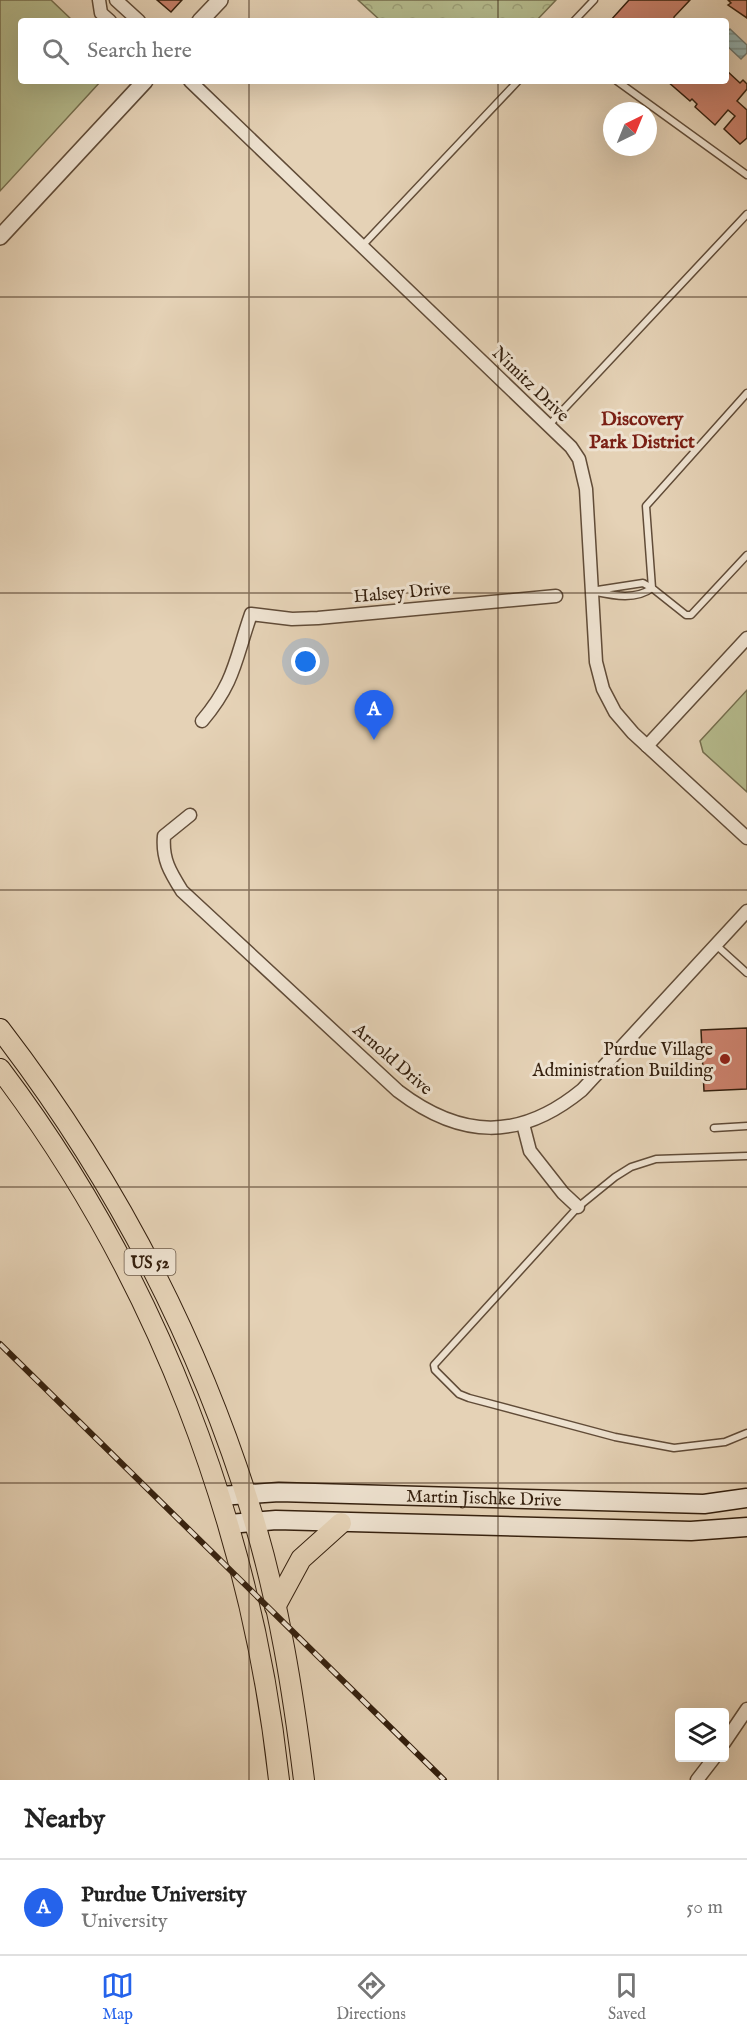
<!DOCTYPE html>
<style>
body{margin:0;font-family:"IM FELL English",serif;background:#f6f6f6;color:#222}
.controls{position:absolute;right:18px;bottom:18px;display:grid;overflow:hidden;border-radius:6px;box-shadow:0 6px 24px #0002}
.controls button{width:54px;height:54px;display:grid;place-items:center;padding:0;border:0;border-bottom:2px solid #e0e0e0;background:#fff;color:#222;font:30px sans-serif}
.compass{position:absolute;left:603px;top:102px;width:54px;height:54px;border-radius:50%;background:#fff;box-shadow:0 6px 24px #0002;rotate:43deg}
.you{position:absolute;left:306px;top:662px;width:21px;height:21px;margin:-15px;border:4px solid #fff;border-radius:50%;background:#1a73e8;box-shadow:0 0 0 9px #1a73e833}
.badge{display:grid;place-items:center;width:39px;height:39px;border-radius:50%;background:#2563eb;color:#fff;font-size:20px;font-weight:700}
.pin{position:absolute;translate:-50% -50px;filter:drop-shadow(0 2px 3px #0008)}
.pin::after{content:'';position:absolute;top:32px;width:21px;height:18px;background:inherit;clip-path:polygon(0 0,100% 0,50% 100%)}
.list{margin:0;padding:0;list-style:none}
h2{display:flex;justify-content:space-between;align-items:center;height:78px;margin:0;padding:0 24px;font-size:26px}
h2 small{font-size:20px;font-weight:400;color:#767676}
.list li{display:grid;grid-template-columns:39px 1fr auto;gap:18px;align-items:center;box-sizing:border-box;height:96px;padding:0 24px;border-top:2px solid #e0e0e0}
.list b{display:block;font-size:22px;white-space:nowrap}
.list p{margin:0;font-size:20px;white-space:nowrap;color:#767676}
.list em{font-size:20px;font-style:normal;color:#767676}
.icon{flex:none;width:33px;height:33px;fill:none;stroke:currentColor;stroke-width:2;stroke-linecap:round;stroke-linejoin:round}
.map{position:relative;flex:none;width:747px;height:1780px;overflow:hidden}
.search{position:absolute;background:#fff;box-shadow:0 6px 24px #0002;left:18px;right:18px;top:18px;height:66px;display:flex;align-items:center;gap:15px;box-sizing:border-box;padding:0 21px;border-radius:6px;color:#767676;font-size:22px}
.sheet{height:174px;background:#fff}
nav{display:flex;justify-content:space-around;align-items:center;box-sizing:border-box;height:84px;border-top:2px solid #e0e0e0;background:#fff;font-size:16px;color:#767676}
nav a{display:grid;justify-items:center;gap:3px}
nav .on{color:#2563eb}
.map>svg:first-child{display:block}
</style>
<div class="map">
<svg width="747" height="1780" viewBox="0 0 747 1780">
<defs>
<pattern id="park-crowns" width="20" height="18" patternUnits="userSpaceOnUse" patternTransform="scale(1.5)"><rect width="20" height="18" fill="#b5bb8d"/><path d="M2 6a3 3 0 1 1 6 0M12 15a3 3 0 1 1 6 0" fill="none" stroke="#9ca078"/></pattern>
<pattern id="water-rules" width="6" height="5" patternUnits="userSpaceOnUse" patternTransform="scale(1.5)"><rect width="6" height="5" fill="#97b6b4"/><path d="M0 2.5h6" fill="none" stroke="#7c9491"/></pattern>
</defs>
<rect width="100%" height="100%" fill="#e5d2b6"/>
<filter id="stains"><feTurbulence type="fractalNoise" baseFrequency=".00333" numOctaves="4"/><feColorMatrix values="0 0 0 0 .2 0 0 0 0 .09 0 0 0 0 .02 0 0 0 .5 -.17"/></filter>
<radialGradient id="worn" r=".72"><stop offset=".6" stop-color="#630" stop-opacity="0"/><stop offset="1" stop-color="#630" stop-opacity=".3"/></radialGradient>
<g fill="#b5bb8d" stroke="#756e4e" stroke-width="1.5">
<polygon points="0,0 51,0 73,21 21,21 21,81 101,81 0,191"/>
<polygon points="747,690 747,792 703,752 700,741"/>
</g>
<polygon fill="url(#park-crowns)" stroke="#756e4e" stroke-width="1.5" points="358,0 556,0 536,21 381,21"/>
<polygon fill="url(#water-rules)" stroke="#707a72" stroke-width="1.5" points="730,29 747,45 747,53 741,59 726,45 726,33"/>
<g fill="#ca816c" stroke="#35200e" stroke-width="1.5">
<polygon points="157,0 182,0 171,12"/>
<polygon points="629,0 690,0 674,17 674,21 610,21"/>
<polygon points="728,0 747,0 747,18 728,5 731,3"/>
<polygon points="726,70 740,83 743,80 747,84 747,89 737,101 747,110 747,138 740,144 724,129 735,116 728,110 715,125 695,107 697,104 692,99 690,101 667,81 726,81"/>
<polygon points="747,1028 747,1089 704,1091 701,1030"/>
</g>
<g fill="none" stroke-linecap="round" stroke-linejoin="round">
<defs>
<g id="service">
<polyline points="574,21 594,0"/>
<polyline points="617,81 747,175"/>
<polyline points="362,246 518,81"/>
<polyline points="747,393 646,506 652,588 686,615 691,615 747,555"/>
<polyline points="549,425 747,214"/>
<path d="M643 583 652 588C635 601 611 595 591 591Z"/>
<polyline points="716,945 747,973"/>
<polyline points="714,1128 747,1126"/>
<polyline points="747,1156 656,1159 631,1167 615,1177 578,1207 434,1365 435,1370 459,1394 469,1398 615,1437 674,1448 725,1442 747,1433"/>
</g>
<g id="minor">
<polyline points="99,0 101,13 110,21"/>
<polyline points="116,0 139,21"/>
<polyline points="190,81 571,447 579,459 586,489 596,662 603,689 615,712 633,733 747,838"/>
<path d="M202 721C235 682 235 660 251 614L292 619 318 618 556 596"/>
<polyline points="647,746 747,638"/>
<path d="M190 815 164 836C162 859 170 872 182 891L398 1091C461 1139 520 1141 582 1090L747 911"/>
<polyline points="523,1124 530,1151 563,1193 578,1207"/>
<polyline points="724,1743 747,1709"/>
<polyline points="697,1780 714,1758"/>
</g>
<g id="tertiary">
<polyline points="200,21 220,0"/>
<polyline points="0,237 145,81"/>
</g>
<g id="secondary">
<path id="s1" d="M220 1496 279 1492 704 1504 747 1498"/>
<polyline points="229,1524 276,1520 691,1531 747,1527"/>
</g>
<g id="primary">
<path d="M0 1029C113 1176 199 1340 253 1517 279 1603 293 1692 304 1780"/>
<path d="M0 1069C156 1275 251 1524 279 1780"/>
<polyline points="275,1607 301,1559 341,1523"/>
</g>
</defs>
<use href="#service" stroke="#614c38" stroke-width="9"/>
<use href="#minor" stroke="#614c38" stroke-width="15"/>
<use href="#tertiary" stroke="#614c38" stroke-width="18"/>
<use href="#secondary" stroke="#35200e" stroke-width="21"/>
<use href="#primary" stroke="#35200e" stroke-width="22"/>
<use href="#service" stroke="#eee2d0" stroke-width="6"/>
<use href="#minor" stroke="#eee2d0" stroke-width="12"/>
<use href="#tertiary" stroke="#eee2d0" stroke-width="15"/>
<use href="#secondary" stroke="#eee2d0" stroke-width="18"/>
<use href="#primary" stroke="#e5d2b6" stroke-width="20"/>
<defs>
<polyline id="rail" points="0,1344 444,1780"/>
</defs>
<use href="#rail" stroke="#35200e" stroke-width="6"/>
<use href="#rail" stroke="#eee2d0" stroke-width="4" stroke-dasharray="11" stroke-linecap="butt"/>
</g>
<path fill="none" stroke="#35200e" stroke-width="1.5" stroke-opacity="0.55" d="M249 0V21M498 0V21M249 81V1780M498 81V1780M0 297H747M0 593H747M0 890H747M0 1187H747M0 1483H747"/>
<circle fill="#8f2418" stroke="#eee2d0" stroke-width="2" cx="725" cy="1059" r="6"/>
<g text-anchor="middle" stroke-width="6" stroke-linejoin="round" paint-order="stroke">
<rect fill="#eee2d0" stroke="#6c5a48" stroke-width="1.5" x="124.5" y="1249" width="51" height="26" rx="4.5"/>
<g font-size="16" font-weight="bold" fill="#35200e">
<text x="150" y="1268">US 52</text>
</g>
<g font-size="18" fill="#35200e" stroke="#eee2d0">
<text transform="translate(531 384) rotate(44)" y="6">Nimitz Drive</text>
<text transform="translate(402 592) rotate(-5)" y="6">Halsey Drive</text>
<text transform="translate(393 1059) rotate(41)" y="6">Arnold Drive</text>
<text dy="6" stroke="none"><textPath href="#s1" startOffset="264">Martin Jischke Drive</textPath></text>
</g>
<g font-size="18" fill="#35200e" stroke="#eee2d0" text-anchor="end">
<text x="713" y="1055">Purdue Village<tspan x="713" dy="21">Administration Building</tspan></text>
</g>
<g font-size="20" font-weight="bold" fill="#7a1f14" stroke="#eee2d0">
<text x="642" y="425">Discovery<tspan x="642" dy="23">Park District</tspan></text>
</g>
</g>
<rect width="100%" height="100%" filter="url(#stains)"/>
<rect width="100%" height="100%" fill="url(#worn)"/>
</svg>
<div class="controls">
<button><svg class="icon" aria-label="layers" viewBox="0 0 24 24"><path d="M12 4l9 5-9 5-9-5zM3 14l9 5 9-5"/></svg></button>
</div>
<svg class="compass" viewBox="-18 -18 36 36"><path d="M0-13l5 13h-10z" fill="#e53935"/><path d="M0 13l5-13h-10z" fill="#767676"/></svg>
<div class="you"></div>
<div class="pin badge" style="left:374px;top:740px">A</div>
<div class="search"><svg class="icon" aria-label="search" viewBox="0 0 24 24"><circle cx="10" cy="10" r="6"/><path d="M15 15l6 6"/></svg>Search here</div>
</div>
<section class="sheet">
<h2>Nearby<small></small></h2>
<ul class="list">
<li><span class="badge">A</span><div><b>Purdue University</b><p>University</p></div><em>50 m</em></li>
</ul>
</section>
<nav>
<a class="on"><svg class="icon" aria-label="map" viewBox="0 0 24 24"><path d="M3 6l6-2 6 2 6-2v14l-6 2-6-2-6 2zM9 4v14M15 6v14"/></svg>Map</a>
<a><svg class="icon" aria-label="directions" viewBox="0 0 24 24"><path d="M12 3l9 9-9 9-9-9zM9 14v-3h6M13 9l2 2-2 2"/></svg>Directions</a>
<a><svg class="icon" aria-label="saved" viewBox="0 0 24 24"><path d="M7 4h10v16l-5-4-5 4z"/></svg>Saved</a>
</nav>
